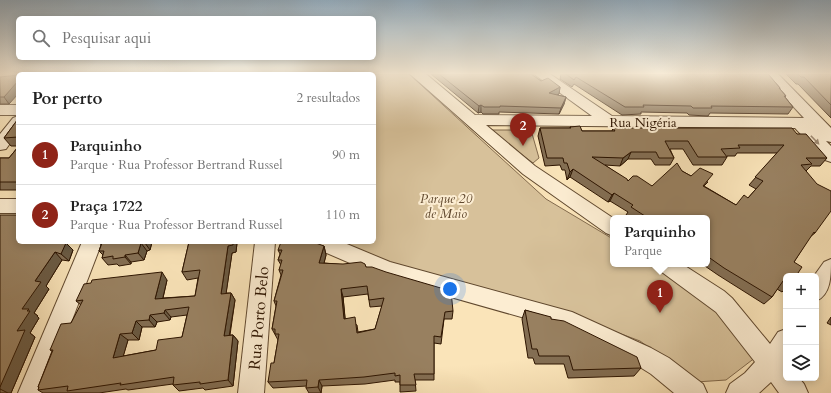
<!DOCTYPE html>
<html lang="pt">
<meta charset="utf-8">
<style>
body{margin:0;font-family:Cardo,serif;background:#f6f6f6;color:#222}
.controls{position:absolute;right:12px;bottom:12px;display:grid;overflow:hidden;border-radius:6px;box-shadow:0 2px 10px #0003}
.controls button{width:36px;height:36px;display:grid;place-items:center;padding:0;border:0;border-bottom:1px solid #e0e0e0;background:#fff;color:#222;font:20px sans-serif}
.you{position:absolute;left:450px;top:289px;width:14px;height:14px;margin:-10px;border:3px solid #fff;border-radius:50%;background:#1a73e8;box-shadow:0 0 0 6px #1a73e833}
.badge{display:grid;place-items:center;width:26px;height:26px;border-radius:50%;background:#8f2418;color:#fff;font-size:13px;font-weight:700}
.pin{position:absolute;translate:-50% -33px;filter:drop-shadow(0 1px 2px #0008)}
.pin::after{content:'';position:absolute;top:21px;width:14px;height:12px;background:inherit;clip-path:polygon(0 0,100% 0,50% 100%)}
.popup{position:absolute;left:610px;top:215px;width:100px;height:52px;box-sizing:border-box;display:grid;place-content:center;border-radius:6px;background:#fff;filter:drop-shadow(0 1px 3px #0005);font-size:13px;white-space:nowrap;color:#767676}
.popup b{font-size:15px;color:#222}
.popup::after{content:'';position:absolute;left:50%;top:100%;margin-left:-8px;border:8px solid transparent;border-top-color:#fff}
.list{margin:0;padding:0;list-style:none}
h2{display:flex;justify-content:space-between;align-items:center;height:52px;margin:0;padding:0 16px;font-size:17px}
h2 small{font-size:13px;font-weight:400;color:#767676}
.list li{display:grid;grid-template-columns:26px 1fr auto;gap:12px;align-items:center;box-sizing:border-box;height:60px;padding:0 16px;border-top:1px solid #e0e0e0}
.list b{display:block;font-size:15px;white-space:nowrap}
.list p{margin:0;font-size:13px;white-space:nowrap;color:#767676}
.list em{font-size:13px;font-style:normal;color:#767676}
.icon{flex:none;width:22px;height:22px;fill:none;stroke:currentColor;stroke-width:2;stroke-linecap:round;stroke-linejoin:round}
.map{position:relative;flex:none;width:831px;height:393px;overflow:hidden}
.search{position:absolute;background:#fff;box-shadow:0 2px 10px #0003;left:16px;top:16px;width:360px;height:44px;display:flex;align-items:center;gap:10px;box-sizing:border-box;padding:0 14px;border-radius:6px;color:#767676;font-size:15px}
.panel{position:absolute;background:#fff;box-shadow:0 2px 10px #0003;left:16px;top:72px;width:360px;height:172px;border-radius:6px}
.map>svg:first-child{display:block}
</style>
<div class="map">
<svg width="831" height="393" viewBox="0 0 831 393">
<rect width="100%" height="100%" fill="#fae4b9"/>
<filter id="stains"><feTurbulence type="fractalNoise" baseFrequency=".005" numOctaves="4"/><feColorMatrix values="0 0 0 0 .2 0 0 0 0 .09 0 0 0 0 .02 0 0 0 .5 -.17"/></filter>
<radialGradient id="worn" r=".72"><stop offset=".6" stop-color="#630" stop-opacity="0"/><stop offset="1" stop-color="#630" stop-opacity=".3"/></radialGradient>
<g fill="#d7c19a" stroke="#826a4d">
<polygon points="374,74 409,74 546,199 613,239 613,264 654,264 708,296 756,357 726,380 696,382 640,341 554,309 379,261 337,242 374,242"/>
<polygon points="489,130 531,130 539,158 533,163"/>
</g>
<g fill="none" stroke-linecap="round" stroke-linejoin="round">
<defs>
<g id="minor">
<polygon points="410,74 426,74 475,115 592,116 534,74 550,74 612,116 804,118 763,74 778,74 831,128 831,142 826,141 831,146 831,162 825,160 795,128 486,125 535,166 613,218 613,236 606,233 523,174"/>
<rect x="0" y="105" width="18" height="10"/>
<polygon points="18,116 18,132 6,149 0,150 0,134 13,118"/>
<rect x="0" y="199" width="18" height="14"/>
<polygon points="82,242 102,242 44,393 18,393"/>
<polygon points="255,242 275,242 264,393 238,393"/>
<polygon points="312,242 342,242 390,262 572,312 651,348 669,358 703,384 707,393 674,393 651,374 635,364 560,328 387,279 315,248"/>
<path d="M831 259C831 276 831 295 816 301V276H814L824 262Z"/>
<polygon points="656,264 682,264 724,291 732,298 770,344 778,332 786,329 786,378 799,378 804,384 808,393 779,393 771,382 759,393 726,393 730,384 745,373 755,362 716,312 659,270"/>
</g>
</defs>
<use href="#minor" stroke="#60482e" stroke-width="2"/>
<use href="#minor" fill="#fcedd2" fill-rule="evenodd"/>
</g>
<g fill="#836e53" stroke="#2d1400" fill-rule="evenodd">
<polygon points="431,74 531,74 541,81 560,87 559,94 557,95 566,97 564,104 559,114 499,112 499,114 483,114 481,112 478,113"/>
<polygon points="561,74 768,74 780,88 780,89 786,96 785,97 793,107 788,114 710,113 708,116 689,115 687,113 641,112 641,114 622,115 574,84 572,87 560,79"/>
<polygon points="786,74 831,74 831,118 798,84 796,84"/>
<polygon points="0,77 9,104 0,104"/>
<polygon points="18,119 18,146 11,146 4,138"/>
<path d="M570 127 582 131H612L613 128 797 134 827 158 820 166H811L806 171 815 233 810 237 794 262 786 276V288L782 292 777 289 772 297 764 304 718 275 702 264H707V218H632L626 215 628 212 610 201 608 202 570 177 567 180 565 170H562L560 165 545 166 538 136 540 128H570ZM670 149H683L693 165H722L727 157V156H735L737 153H777L749 185 756 189 748 198 736 205 704 186 708 182 691 176 682 171 652 186 628 181 605 165 620 166 628 159H651L655 165H670L674 158Z"/>
<polygon points="18,147 18,190 0,190 0,158 9,158"/>
<polygon points="0,215 18,242 67,242 66,243 73,250 69,261 62,260 46,286 49,289 34,313 38,316 37,316 39,318 30,333 35,337 11,393 0,393"/>
<polygon points="152,242 150,250 147,251 144,260 131,262 131,264 119,266 117,264 108,265 102,258 103,255 99,251 101,245 100,243"/>
<path d="M189 242H240L237 243 236 252 232 253 226 293H231L235 300 230 335H233L238 341 233 386 205 390 203 388 179 391 173 385V384L128 390 126 389 99 393H43L38 390 39 388 38 387 52 351 50 350 71 323 81 305 76 301 167 280 163 298 195 296 198 278 187 280 182 272ZM187 315 182 337 156 350 123 356 128 340H139L142 327H155L157 322 170 320 171 317Z"/>
<path d="M324 246 326 255 324 263 366 267 453 311 452 319H444L441 344 434 343V380H415L416 391 400 392V382H395V380L365 384 322 386 321 393H309L306 388 307 386 273 388 268 382 274 363 278 340 272 329 276 306 274 301 281 275 279 270 281 265 278 260 280 254 278 250ZM368 294 370 307 382 306 375 329 358 332 357 325 345 319 343 297Z"/>
<polygon points="525,310 551,319 641,368 634,376 568,378 564,364 535,364 533,358 528,358 522,319"/>
<polygon points="831,317 831,325 827,323"/>
</g>
<g fill="#6a5a43" stroke="#2d1400">
<polygon points="18,81 18,94 9,104 4,97"/>
<polygon points="560,87 559,94 548,99 549,93"/>
<polygon points="566,97 564,104 559,114 561,108"/>
<polygon points="481,105 481,112 478,113 479,106"/>
<polygon points="631,152 628,159 620,166 623,158"/>
<polygon points="573,169 570,177 567,180 570,172"/>
<polygon points="614,193 610,201 608,202 612,195"/>
<polygon points="55,242 67,242 66,243 73,250 69,261 61,254 54,243"/>
<polygon points="145,242 152,242 150,250 145,243"/>
<polygon points="233,242 237,242 237,243 236,252 232,253 225,301 221,294 228,246"/>
<polygon points="141,243 147,251 144,260 138,253"/>
<polygon points="324,246 326,255 322,271 319,263"/>
<polygon points="55,252 62,260 46,286 49,289 34,313 38,316 37,316 39,318 30,333 35,337 11,393 8,393 0,389 0,387 17,331 22,309 35,281"/>
<polygon points="125,255 131,262 131,264 125,257"/>
<polygon points="162,272 167,280 161,306 155,299"/>
<polygon points="341,289 343,297 346,327 344,319"/>
<polygon points="231,293 235,300 228,343 224,336"/>
<polygon points="165,310 171,317 170,320 164,313"/>
<polygon points="150,315 157,322 155,327 149,320"/>
<polygon points="136,321 142,327 139,340 132,333"/>
<polygon points="120,334 128,340 121,364 113,358"/>
<polygon points="233,335 238,341 233,386 228,380"/>
<polygon points="319,380 322,386 321,393 318,387"/>
</g>
<g fill="#988060" stroke="#2d1400" fill-rule="evenodd">
<polygon points="439,74 531,74 541,81 548,78 560,87 549,93 566,97 561,108 500,106 500,107 484,107 481,105 479,106"/>
<polygon points="566,74 768,74 780,88 779,88 786,96 784,96 793,107 711,106 712,108 693,108 691,106 643,105 644,107 625,107 576,77 574,80"/>
<polygon points="798,74 831,74 831,105 804,77 801,77"/>
<polygon points="18,75 18,81 4,97 0,97 0,77"/>
<polygon points="18,119 18,137 4,138"/>
<path d="M580 126 582 131H615L613 128H792L797 134H806L827 158H806L812 164 801 165 817 184 831 191V211L815 233 814 232 794 262 802 267 796 276H786V283L783 281 772 297 724 268 707 256V218H648L631 207 633 205 614 193 612 195 573 169 570 172 567 163H564L563 158H547L540 128H571L570 127ZM665 141H688L698 157H727L721 149 740 148 738 145H784L755 177 763 181 748 198 744 195 736 205 703 186 713 174 700 168 691 176 682 171 677 163 652 186 637 176H633L628 181 627 179 592 157 623 158 631 152H656L659 158H674Z"/>
<polygon points="18,147 18,182 0,182 0,158 9,158"/>
<polygon points="0,215 18,215 18,242 55,242 54,243 66,243 61,254 55,252 35,281 41,282 22,309 29,309 27,311 30,311 17,331 25,330 0,387"/>
<polygon points="100,242 145,242 145,243 141,243 138,253 125,255 125,257 113,259 113,256 102,258 104,251 99,251 102,243 100,243"/>
<path d="M189 242H233V245L228 246 221 294 231 293 224 336 233 335 228 380 200 384V382L173 385 174 377 120 385 121 383 67 391 68 386 38 390 39 387H38L53 350H50L61 324 71 323 83 300 76 301 84 284 91 283 92 280 162 272 155 299 195 296 200 270 182 272ZM189 307 182 337 158 340 156 350 113 358 120 334 132 333 136 321 149 320 150 315 164 313 165 310Z"/>
<path d="M281 242H313L324 246 319 263 343 264 361 262 365 264 366 267H372L386 272 451 291 453 311 445 312 441 337 434 336V374H414L416 385H400V375L395 376V373L364 377 319 380 318 387 306 388 307 380 268 382 271 363H274L279 334H275V329H272L277 301H274L283 270H279L282 260H278L282 250H278ZM367 286 369 300 384 298 375 329 357 333 355 317 344 319 341 289Z"/>
<polygon points="525,310 551,317 551,319 564,321 637,357 641,368 573,370 569,356 539,356 537,349 532,349"/>
</g>
<defs><path id="oneway-solid" d="M-6-.8H1V-3.2L6.5 0L1 3.2V.8H-6Z"/></defs>
<use fill="#9f8b74" href="#oneway-solid" transform="translate(815 140) rotate(46)"/>
<linearGradient id="sky" x2="0" y2="1"><stop stop-color="#93abbc"/><stop offset="0.57" stop-color="#fdf3e0"/><stop offset="1" stop-color="#fdf3e0" stop-opacity="0"/></linearGradient>
<rect width="831" height="129" fill="url(#sky)"/>
<g text-anchor="middle" stroke-width="4" stroke-linejoin="round" paint-order="stroke">
<g font-size="13" fill="#2d1400" stroke="#fcedd2">
<text x="643" y="127">Rua Nigéria</text>
</g>
<g font-size="13" font-style="italic" fill="#60482e" stroke="#fcedd2">
<text x="446" y="203">Parque 20<tspan x="446" dy="15">de Maio</tspan></text>
</g>
<g font-size="16" fill="#2d1400" stroke="#fcedd2">
<text transform="translate(258 318) rotate(-85)" y="6">Rua Porto Belo</text>
</g>
</g>
<rect width="100%" height="100%" filter="url(#stains)"/>
<rect width="100%" height="100%" fill="url(#worn)"/>
</svg>
<div class="controls">
<button>+</button>
<button>−</button>
<button><svg class="icon" aria-label="layers" viewBox="0 0 24 24"><path d="M12 4l9 5-9 5-9-5zM3 14l9 5 9-5"/></svg></button>
</div>
<div class="you"></div>
<div class="pin badge" style="left:660px;top:313px">1</div>
<div class="popup"><b>Parquinho</b>Parque</div>
<div class="pin badge" style="left:523px;top:146px">2</div>
<div class="search"><svg class="icon" aria-label="search" viewBox="0 0 24 24"><circle cx="10" cy="10" r="6"/><path d="M15 15l6 6"/></svg>Pesquisar aqui</div>
<section class="panel">
<h2>Por perto<small>2 resultados</small></h2>
<ul class="list">
<li><span class="badge">1</span><div><b>Parquinho</b><p>Parque · Rua Professor Bertrand Russel</p></div><em>90 m</em></li>
<li><span class="badge">2</span><div><b>Praça 1722</b><p>Parque · Rua Professor Bertrand Russel</p></div><em>110 m</em></li>
</ul>
</section>
</div>
